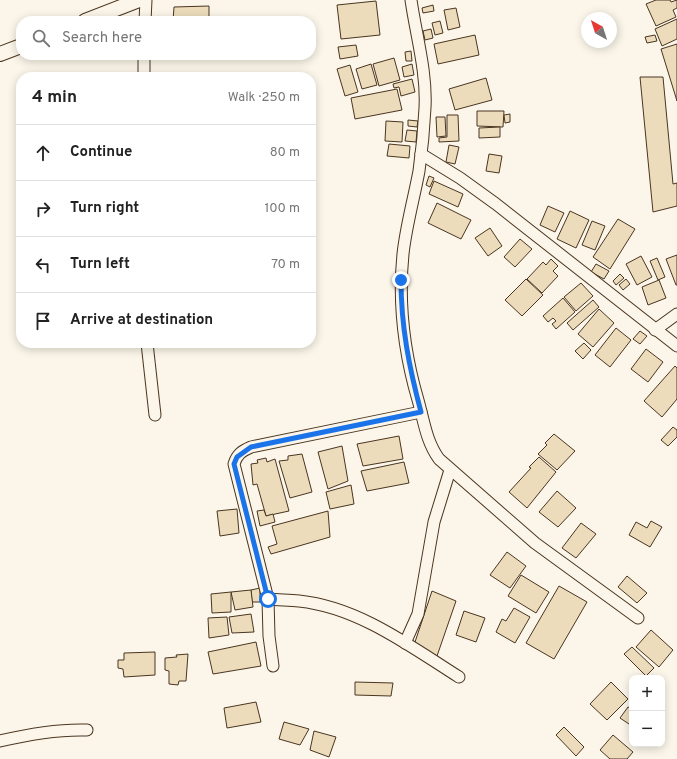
<!DOCTYPE html>
<meta charset="utf-8">
<style>
body{margin:0;font-family:Overpass,sans-serif;background:#f2f2f2;color:#222}
.controls{position:absolute;right:12px;bottom:12px;display:grid;overflow:hidden;border-radius:8px;box-shadow:0 2px 10px #0003}
.controls button{width:36px;height:36px;display:grid;place-items:center;padding:0;border:0;border-bottom:1px solid #e0e0e0;background:#fff;color:#222;font:20px sans-serif}
.compass{position:absolute;left:581px;top:12px;width:36px;height:36px;border-radius:50%;background:#fff;box-shadow:0 2px 10px #0003;rotate:321deg}
.stop{position:absolute;width:12px;height:12px;margin:-9px;border:3px solid #1a73e8;border-radius:50%;background:#fff}
.stop.end{background:#1a73e8;border-color:#fff;box-shadow:0 1px 4px #0008}
.list{margin:0;padding:0;list-style:none}
h2{display:flex;justify-content:space-between;align-items:center;height:52px;margin:0;padding:0 16px;font-size:17px}
h2 small{font-size:13px;font-weight:400;color:#767676}
.list li{display:grid;grid-template-columns:26px 1fr auto;gap:12px;align-items:center;box-sizing:border-box;height:56px;padding:0 16px;border-top:1px solid #e0e0e0}
.list b{display:block;font-size:15px;white-space:nowrap}
.list em{font-size:13px;font-style:normal;color:#767676}
.icon{flex:none;width:22px;height:22px;fill:none;stroke:currentColor;stroke-width:2;stroke-linecap:round;stroke-linejoin:round}
.map{position:relative;flex:none;width:677px;height:759px;overflow:hidden}
.search{position:absolute;background:#fff;box-shadow:0 2px 10px #0003;left:16px;top:16px;width:300px;height:44px;display:flex;align-items:center;gap:10px;box-sizing:border-box;padding:0 14px;border-radius:16px;color:#767676;font-size:15px}
.panel{position:absolute;background:#fff;box-shadow:0 2px 10px #0003;left:16px;top:72px;width:300px;height:276px;border-radius:16px}
.map>svg:first-child{display:block}
</style>
<div class="map">
<svg width="677" height="759" viewBox="0 0 677 759">
<rect width="100%" height="100%" fill="#fbf6e9"/>
<g fill="#ecdcbc" stroke="#4a3520">
<polygon points="656,0 670,0 671,2 677,0 677,8 673,10 676,17 656,26 646,4"/>
<polygon points="376,1 380,35 341,39 337,5"/>
<polygon points="433,5 434,11 423,13 422,8"/>
<polygon points="209,6 209,21 173,21 174,7"/>
<polygon points="456,8 460,27 448,30 444,10"/>
<polygon points="677,19 677,39 662,46 655,29"/>
<polygon points="440,21 443,33 435,35 432,23"/>
<polygon points="431,29 433,38 425,40 423,31"/>
<polygon points="475,35 479,55 438,64 434,44"/>
<polygon points="655,35 657,41 647,43 645,37"/>
<polygon points="677,44 677,101 661,49"/>
<polygon points="356,45 358,56 340,59 338,47"/>
<polygon points="411,51 412,61 406,61 405,52"/>
<rect x="172" y="55" width="35" height="3"/>
<polygon points="394,58 400,80 379,86 373,64"/>
<polygon points="371,64 377,85 362,89 356,69"/>
<polygon points="412,64 414,75 404,77 402,67"/>
<polygon points="350,65 358,92 345,96 337,69"/>
<polygon points="640,77 663,77 673,184 677,183 677,206 653,212"/>
<polygon points="486,78 492,100 455,110 449,89"/>
<polygon points="412,79 415,92 401,96 399,87 394,88 393,84"/>
<polygon points="397,89 402,110 355,119 351,98"/>
<polygon points="477,111 504,111 503,127 477,126"/>
<polygon points="510,114 510,122 505,123 504,115"/>
<polygon points="447,115 458,115 459,141 439,142 439,138 447,137"/>
<polygon points="436,117 445,117 446,136 437,137"/>
<polygon points="408,120 418,121 417,127 408,126"/>
<polygon points="386,121 403,122 402,142 385,141"/>
<polygon points="500,127 500,137 479,138 479,128"/>
<polygon points="407,130 417,131 416,142 405,141"/>
<polygon points="389,144 410,146 409,158 387,156"/>
<polygon points="449,145 459,147 455,164 446,162"/>
<polygon points="489,154 502,156 499,173 486,171"/>
<polygon points="429,176 434,178 430,187 426,185"/>
<polygon points="434,181 463,194 458,207 429,194"/>
<polygon points="437,203 471,220 461,239 428,223"/>
<polygon points="548,206 564,213 555,232 540,225"/>
<polygon points="570,211 589,220 576,248 557,239"/>
<polygon points="618,219 635,229 610,269 593,257"/>
<polygon points="592,221 605,226 595,250 582,245"/>
<polygon points="490,228 502,246 488,256 475,238"/>
<polygon points="520,239 532,249 515,267 504,257"/>
<polygon points="677,255 677,285 676,285 666,259"/>
<polygon points="641,256 652,277 637,285 626,264"/>
<polygon points="657,258 665,277 658,280 650,261"/>
<polygon points="551,259 558,266 553,271 558,276 542,293 527,279 543,262 546,265"/>
<polygon points="596,264 609,271 604,279 591,272"/>
<polygon points="620,274 624,278 616,285 613,281"/>
<polygon points="526,279 543,295 522,316 505,300"/>
<polygon points="626,279 630,284 623,290 619,285"/>
<polygon points="659,280 666,298 648,305 642,287"/>
<polygon points="581,283 593,296 576,311 564,297"/>
<polygon points="563,298 575,312 556,329 552,324 556,321 553,318 548,322 543,316"/>
<polygon points="593,300 599,307 573,330 567,323"/>
<polygon points="599,309 614,323 593,347 578,334"/>
<polygon points="616,328 631,340 610,367 595,355"/>
<polygon points="640,331 647,336 640,344 633,339"/>
<polygon points="584,343 591,350 583,359 575,351"/>
<polygon points="646,349 663,362 648,382 631,369"/>
<polygon points="675,366 677,368 677,399 662,417 644,401"/>
<polygon points="673,427 677,430 677,437 668,446 661,440"/>
<polygon points="554,434 575,451 557,470 538,454 547,445 545,443"/>
<polygon points="399,436 403,459 363,466 357,444"/>
<polygon points="342,446 348,481 328,489 318,452"/>
<polygon points="302,454 312,492 290,498 279,461 288,460 288,456"/>
<polygon points="539,457 556,472 527,508 509,492 531,468 529,467"/>
<polygon points="266,458 267,462 275,459 289,511 266,516 257,484 253,485 251,464 258,463 257,460"/>
<polygon points="404,462 409,483 367,491 361,471"/>
<polygon points="351,485 354,504 330,509 326,492"/>
<polygon points="557,491 576,508 558,527 539,512"/>
<polygon points="237,509 239,533 220,536 217,511"/>
<polygon points="264,510 266,516 273,514 275,522 260,526 257,511"/>
<polygon points="328,511 330,537 271,554 268,547 277,544 272,526"/>
<polygon points="651,521 662,527 650,547 629,535 636,522 647,528"/>
<polygon points="581,523 596,534 576,558 562,548"/>
<polygon points="507,552 526,566 510,588 490,575"/>
<polygon points="521,575 549,592 536,613 508,596"/>
<polygon points="627,576 647,593 637,603 618,587"/>
<polygon points="559,586 587,602 554,659 526,643"/>
<polygon points="260,588 260,602 252,602 251,590"/>
<polygon points="251,590 253,607 235,610 231,592"/>
<polygon points="432,591 456,601 437,656 414,645"/>
<polygon points="231,592 231,612 212,613 211,594"/>
<polygon points="514,608 530,617 515,643 496,632 502,619 506,621"/>
<polygon points="464,611 485,618 476,642 456,635"/>
<polygon points="251,614 254,632 232,633 229,617"/>
<polygon points="227,617 229,635 209,638 208,618"/>
<polygon points="651,630 673,650 659,667 636,647"/>
<polygon points="256,642 261,666 213,674 208,652"/>
<polygon points="632,647 654,668 646,676 624,654"/>
<polygon points="155,652 155,675 124,677 123,669 118,668 118,660 124,660 124,653"/>
<polygon points="188,654 186,681 179,681 178,685 169,684 169,671 165,670 165,658 177,657 176,655"/>
<polygon points="355,682 393,683 391,696 355,695"/>
<polygon points="611,682 628,699 607,720 590,704"/>
<polygon points="256,702 261,722 227,728 224,708"/>
<polygon points="628,707 632,709 632,726 620,718"/>
<polygon points="284,722 309,729 300,745 279,739"/>
<polygon points="564,727 584,747 576,756 556,735"/>
<polygon points="314,731 336,737 329,757 310,750"/>
<polygon points="613,735 633,752 627,759 610,759 600,750"/>
</g>
<g fill="none" stroke-linecap="round" stroke-linejoin="round">
<defs>
<g id="minor">
<path d="M411 0C416 35 427 72 425 108 424 128 422 150 419 171 414 198 406 226 403 254 398 304 404 352 418 400 424 421 426 441 439 459L535 543 638 618"/>
<polyline points="145,21 146,0"/>
<polyline points="144,77 144,55"/>
<polyline points="421,154 460,178 496,204 677,346"/>
<polyline points="655,330 677,314"/>
<polyline points="147,343 155,415"/>
<path d="M268 599C279 600 289 600 299 601 358 607 410 646 459 677"/>
<polyline points="405,643 418,614 434,522 450,470"/>
<path d="M273 666 269 636 268 599 234 464C237 454 242 451 251 447L421 412"/>
<path d="M0 741C29 734 57 729 87 730"/>
</g>
<g id="tertiary">
<polyline points="85,21 139,0"/>
<polyline points="0,54 21,46"/>
</g>
</defs>
<use href="#minor" stroke="#4a3520" stroke-width="13"/>
<use href="#tertiary" stroke="#4a3520" stroke-width="16"/>
<use href="#minor" stroke="#fbf6e9" stroke-width="11"/>
<use href="#tertiary" stroke="#fbf6e9" stroke-width="14"/>
</g>
<g fill="none" stroke-linecap="round" stroke-linejoin="round">
<path stroke="#1a73e8" stroke-width="5" d="M268 599 234 464 237 457 251 447 421 412C409 367 401 326 401 280"/>
</g>
</svg>
<div class="controls">
<button>+</button>
<button>−</button>
</div>
<svg class="compass" viewBox="-18 -18 36 36"><path d="M0-13l5 13h-10z" fill="#e53935"/><path d="M0 13l5-13h-10z" fill="#767676"/></svg>
<div class="stop" style="left:268px;top:599px"></div>
<div class="stop end" style="left:401px;top:280px"></div>
<div class="search"><svg class="icon" aria-label="search" viewBox="0 0 24 24"><circle cx="10" cy="10" r="6"/><path d="M15 15l6 6"/></svg>Search here</div>
<section class="panel">
<h2>4 min<small>Walk · 250 m</small></h2>
<ul class="list">
<li><svg class="icon" aria-label="ahead" viewBox="0 0 24 24"><path d="M12 20V5M6 11l6-6 6 6"/></svg><div><b>Continue</b></div><em>80 m</em></li>
<li><svg class="icon" aria-label="right" viewBox="0 0 24 24"><path d="M7 20v-9h11M14 6l5 5-5 5"/></svg><div><b>Turn right</b></div><em>100 m</em></li>
<li><svg class="icon" aria-label="left" viewBox="0 0 24 24"><path d="M17 20v-9H6M10 6l-5 5 5 5"/></svg><div><b>Turn left</b></div><em>70 m</em></li>
<li><svg class="icon" aria-label="arrive" viewBox="0 0 24 24"><path d="M6 21V4h12l-3 4 3 4H6"/></svg><div><b>Arrive at destination</b></div></li>
</ul>
</section>
</div>
